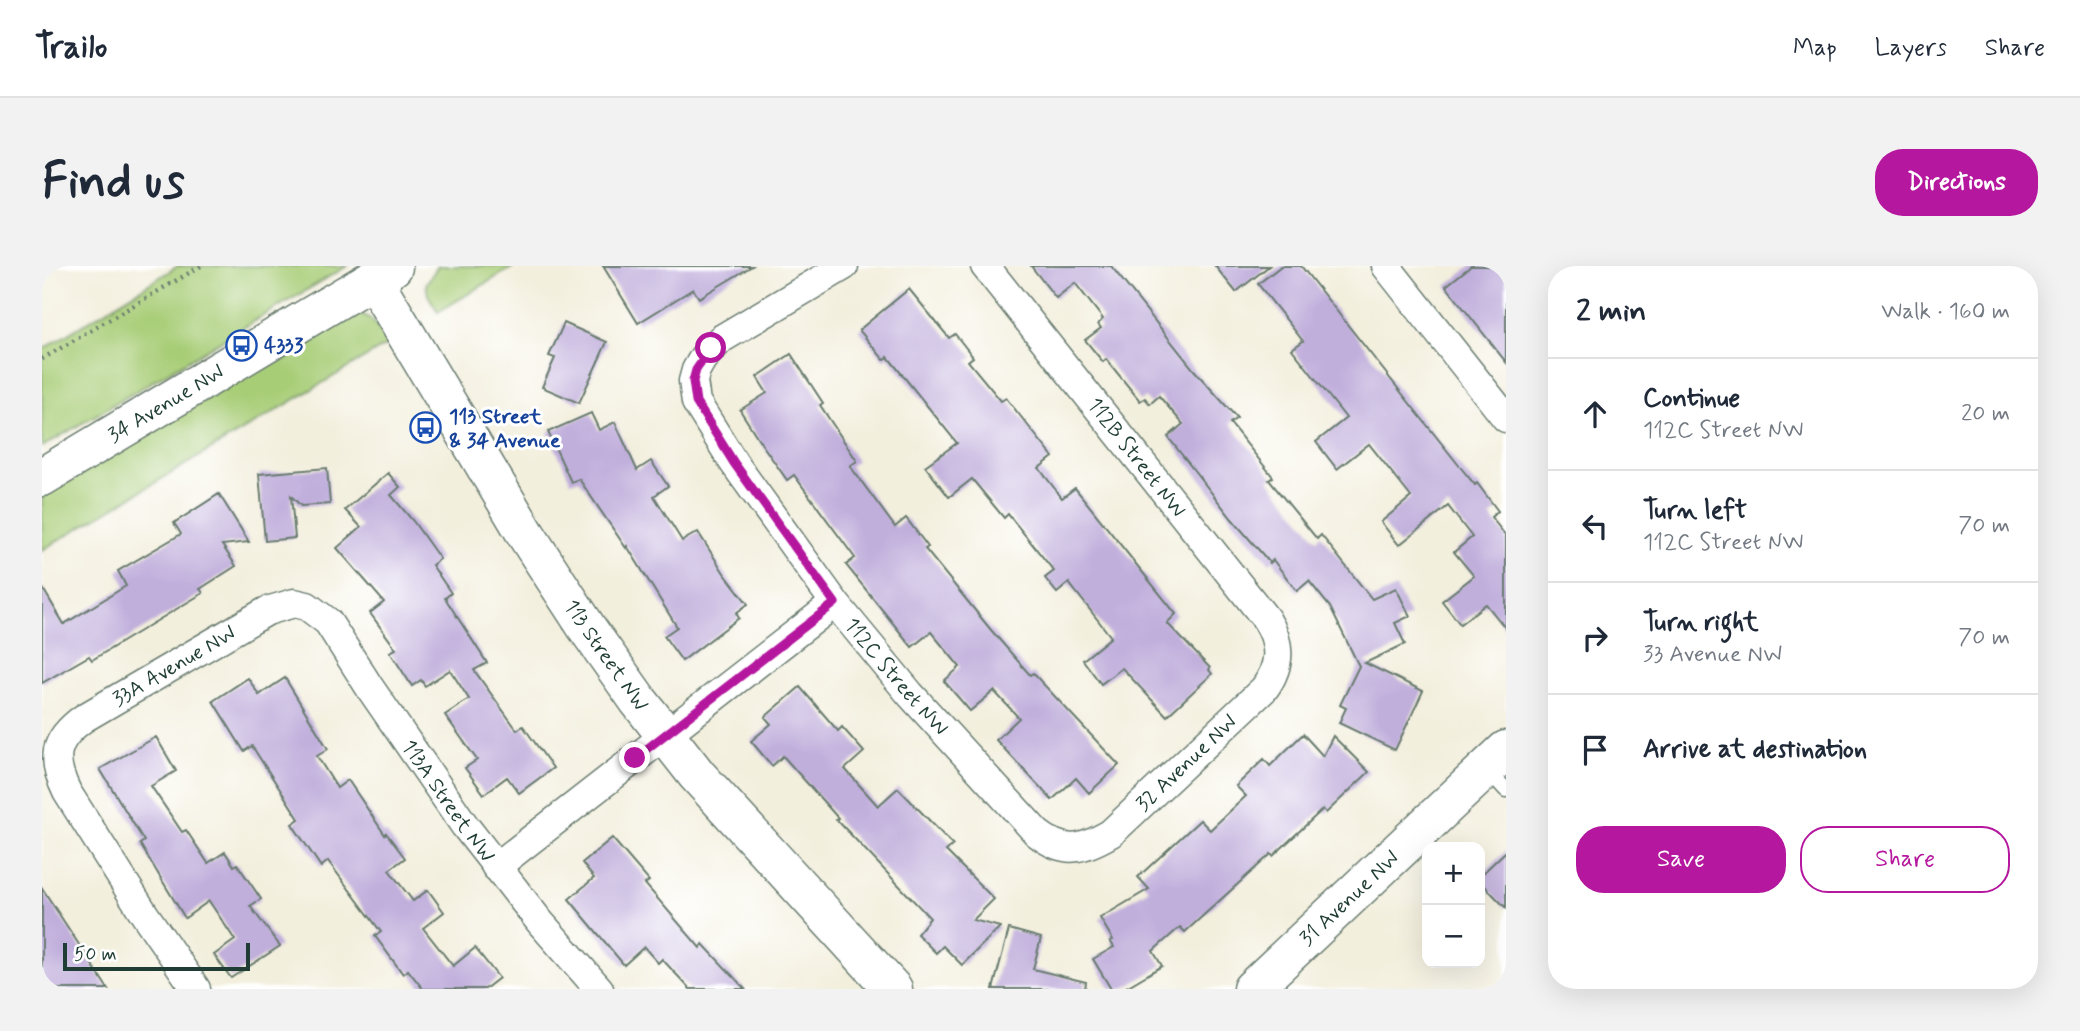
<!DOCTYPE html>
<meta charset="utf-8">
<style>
body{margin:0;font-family:Mynerve,sans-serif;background:#f2f2f3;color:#1f2937}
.controls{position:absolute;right:21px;bottom:21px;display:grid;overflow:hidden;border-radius:14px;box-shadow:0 7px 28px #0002}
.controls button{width:63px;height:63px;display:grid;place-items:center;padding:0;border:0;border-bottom:2px solid #e0e1e3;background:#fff;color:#1f2937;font:35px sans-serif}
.scale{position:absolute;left:21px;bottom:18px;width:187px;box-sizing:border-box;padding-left:7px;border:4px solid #1f3d34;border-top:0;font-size:19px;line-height:24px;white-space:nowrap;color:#1f3d34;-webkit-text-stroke:5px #fff;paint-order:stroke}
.stop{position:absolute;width:21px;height:21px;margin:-16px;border:5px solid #b5179e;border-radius:50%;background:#fff}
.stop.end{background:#b5179e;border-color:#fff;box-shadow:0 2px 7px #0008}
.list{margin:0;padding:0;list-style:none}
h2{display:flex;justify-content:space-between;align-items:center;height:91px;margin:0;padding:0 28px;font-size:30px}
h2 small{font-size:23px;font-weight:400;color:#747a83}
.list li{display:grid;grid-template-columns:46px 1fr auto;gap:21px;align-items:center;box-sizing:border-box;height:112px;padding:0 28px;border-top:2px solid #e0e1e3}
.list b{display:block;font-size:26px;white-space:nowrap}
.list p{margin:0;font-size:23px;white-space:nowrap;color:#747a83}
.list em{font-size:23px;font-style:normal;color:#747a83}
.actions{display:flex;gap:14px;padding:21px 28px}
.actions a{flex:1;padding:16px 0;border:2px solid #b5179e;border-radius:28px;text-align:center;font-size:24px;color:#b5179e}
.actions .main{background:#b5179e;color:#fff}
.icon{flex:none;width:38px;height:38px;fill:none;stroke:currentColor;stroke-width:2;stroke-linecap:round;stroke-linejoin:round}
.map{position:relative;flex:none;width:1464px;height:723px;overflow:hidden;border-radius:28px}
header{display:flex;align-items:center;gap:42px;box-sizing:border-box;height:98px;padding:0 35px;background:#fff;border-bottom:2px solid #e0e1e3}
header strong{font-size:33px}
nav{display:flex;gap:38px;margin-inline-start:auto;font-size:24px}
.intro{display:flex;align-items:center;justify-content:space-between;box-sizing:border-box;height:168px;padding:0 42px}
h1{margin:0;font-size:49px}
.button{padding:18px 32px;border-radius:28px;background:#b5179e;color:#fff;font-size:24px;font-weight:700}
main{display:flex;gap:42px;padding:0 42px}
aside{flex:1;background:#fff;border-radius:28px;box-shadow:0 7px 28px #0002}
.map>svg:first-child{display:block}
</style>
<header>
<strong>Trailo</strong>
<nav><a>Map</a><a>Layers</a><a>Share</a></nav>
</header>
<div class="intro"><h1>Find us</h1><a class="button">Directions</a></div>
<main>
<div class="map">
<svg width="1464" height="723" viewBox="0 0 1464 723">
<rect width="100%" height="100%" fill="#fff"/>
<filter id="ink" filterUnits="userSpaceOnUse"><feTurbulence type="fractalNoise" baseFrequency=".0143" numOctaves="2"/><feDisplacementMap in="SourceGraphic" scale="14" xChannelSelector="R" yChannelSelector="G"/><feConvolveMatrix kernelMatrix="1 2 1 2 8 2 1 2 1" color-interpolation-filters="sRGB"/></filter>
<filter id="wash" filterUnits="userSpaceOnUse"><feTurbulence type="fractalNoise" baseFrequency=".00686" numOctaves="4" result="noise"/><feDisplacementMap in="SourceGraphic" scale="28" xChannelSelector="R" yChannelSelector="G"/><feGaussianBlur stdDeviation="1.57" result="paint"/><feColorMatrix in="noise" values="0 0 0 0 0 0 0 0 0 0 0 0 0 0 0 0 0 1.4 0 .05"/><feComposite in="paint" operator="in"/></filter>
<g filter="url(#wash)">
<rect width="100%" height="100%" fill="#f3efdd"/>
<g fill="#a8cd77" stroke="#648556" stroke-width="2">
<polygon points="136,0 305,0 0,181 0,84"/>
<polygon points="396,0 473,0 396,46 386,29 384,18"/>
<path d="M308 47C328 44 338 64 346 78L0 284V231Z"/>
</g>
<g id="blocks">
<g fill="#c0aedb">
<polygon points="561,0 710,0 657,32 651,23 596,57"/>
<polygon points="989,0 1069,0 1152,104 1195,152 1188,157 1231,211 1227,214 1275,273 1279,269 1330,333 1354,322 1368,350 1353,357 1363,378 1323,397 1381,425 1353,484 1297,457 1304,442 1298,439 1317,400 1288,341 1267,315 1255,325 1231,294 1228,297 1190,253 1126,171 1141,158 1117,130 1108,138 1103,132 1098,135 1064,93 1061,96 1043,74 1059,62 1056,58 1061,53 1033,17 1014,32"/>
<polygon points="1173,0 1227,0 1194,26"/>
<polygon points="1239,0 1259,0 1419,202 1433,219 1435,217 1456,245 1449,251 1464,270 1464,363 1444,338 1418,358 1400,335 1432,310 1412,286 1430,271 1406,240 1357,279 1339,256 1369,231 1327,178 1295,203 1274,176 1304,152 1250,83 1261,75 1216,18"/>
<polygon points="1429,0 1464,0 1464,96 1404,20"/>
<polygon points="867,23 907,72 913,68 931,91 926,95 959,135 964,132 1011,191 997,202 1020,232 1033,222 1134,348 1125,357 1168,402 1167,404 1170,408 1125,450 1080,402 1059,418 1041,394 1069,371 1027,317 1015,327 1003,312 1012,305 966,248 962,252 930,213 907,231 883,200 915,177 846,91 842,94 817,64"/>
<polygon points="522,57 565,76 537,137 500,121 513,92 507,90"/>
<polygon points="749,88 781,137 778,139 815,195 808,200 853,261 864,252 886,281 883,283 949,364 988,409 991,407 1077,499 1047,527 1034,512 1010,534 954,474 977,452 952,425 928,445 902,415 918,401 889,366 870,381 804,299 813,292 752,209 745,214 719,177 698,144 725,127 715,111"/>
<polygon points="549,147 557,164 573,156 595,204 609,195 626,220 612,230 640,275 656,266 682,307 706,338 694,347 697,352 640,395 622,370 635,361 585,280 584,282 537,213 529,216 506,166"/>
<polygon points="285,202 288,238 259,240 249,230 253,272 223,275 217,208"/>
<polygon points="346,207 358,221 349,229 371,255 398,293 390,299 409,327 403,332 445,397 432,404 475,464 481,460 511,502 477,527 465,511 442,528 423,502 435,494 403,449 427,433 408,404 383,420 379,414 370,420 348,386 354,383 328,347 342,336 295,282 319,261 303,244"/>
<polygon points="177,228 207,276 180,279 194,300 158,323 161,327 103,362 50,394 47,390 0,417 0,321 22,358 84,320 76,305 139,268 132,257"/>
<polygon points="206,412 217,429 243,412 286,483 275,490 295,522 306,514 343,569 344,567 363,592 347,604 371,635 386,624 402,646 381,662 411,700 433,682 457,712 443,723 381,723 366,704 361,708 333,670 339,666 286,595 279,601 250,558 257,553 210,480 202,485 171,435"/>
<polygon points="758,421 796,465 800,461 822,486 803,503 836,540 856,522 911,579 904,585 952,633 931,654 958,661 920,699 901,680 894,687 875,668 888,652 794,553 796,552 741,490 730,500 709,475 729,458 723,451"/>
<polygon points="1261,468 1281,490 1291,470 1327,506 1284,547 1281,543 1231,590 1229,588 1143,666 1138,661 1111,685 1120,700 1081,723 1069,723 1051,693 1072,681 1068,675 1071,674 1058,652 1107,623 1096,611 1158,554 1168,564 1204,530 1194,520 1222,493 1228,500"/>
<polygon points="114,471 134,505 109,520 140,566 144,564 166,597 183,586 192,600 195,598 219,633 208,640 238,680 189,712 172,689 193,674 167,635 143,652 98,578 102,575 58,503"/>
<polygon points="570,572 607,615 603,618 658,682 661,678 703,723 648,723 620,693 616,697 602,681 582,699 527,633 552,612 540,597"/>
<polygon points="1464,585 1464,642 1438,615 1438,610"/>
<polygon points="0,622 66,723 0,723"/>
<polygon points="967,663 999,672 991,703 1044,716 1043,723 951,723"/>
</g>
</g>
</g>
<g filter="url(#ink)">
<use href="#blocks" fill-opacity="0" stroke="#697b6f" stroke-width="2"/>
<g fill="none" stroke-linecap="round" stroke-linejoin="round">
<defs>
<polyline id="lane" points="1445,503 1464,524"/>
<g id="street">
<path id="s1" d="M802 0 679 73 661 92 654 104 651 115 654 136 692 197 793 337 868 428 995 567C1023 589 1040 584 1069 567L1222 423C1239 400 1240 378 1224 353L943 0"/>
<polyline points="1344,0 1464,152"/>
<polyline points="454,601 793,337"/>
<path id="s2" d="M154 723 103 649 25 526C9 493 11 474 42 452L225 345 252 337 265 340 286 356 328 422 423 560 498 656 557 723"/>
</g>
<g id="secondary">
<path id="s3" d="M331 13 485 270 545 362 596 434 655 509 851 723"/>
<path id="s4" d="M0 211 351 1"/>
<path id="s5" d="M1210 723 1464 484"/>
</g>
</defs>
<use href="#lane" stroke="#697b6f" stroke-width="17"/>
<use href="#street" stroke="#697b6f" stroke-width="31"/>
<use href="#secondary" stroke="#697b6f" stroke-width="41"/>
<polyline stroke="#697b6f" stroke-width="4.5" stroke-dasharray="2 5" stroke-linecap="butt" points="0,93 159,0"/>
<use href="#lane" stroke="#fff" stroke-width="14"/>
<use href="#street" stroke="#fff" stroke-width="28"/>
<use href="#secondary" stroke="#fff" stroke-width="38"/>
</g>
</g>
<g fill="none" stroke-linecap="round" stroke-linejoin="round" filter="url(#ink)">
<polyline stroke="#b5179e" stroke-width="9" points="593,492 793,337 692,197 654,136 651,115 654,104 669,82"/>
</g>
<defs>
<symbol id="bus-ring" viewBox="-11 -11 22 22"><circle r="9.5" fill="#fff" stroke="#1a4fb4" stroke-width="1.5"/><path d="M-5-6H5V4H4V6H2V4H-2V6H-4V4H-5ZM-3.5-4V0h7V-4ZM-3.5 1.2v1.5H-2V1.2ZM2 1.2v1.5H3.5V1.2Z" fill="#1a4fb4"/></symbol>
</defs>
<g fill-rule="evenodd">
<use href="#bus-ring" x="182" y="62" width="35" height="35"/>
<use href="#bus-ring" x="366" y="144" width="35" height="35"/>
</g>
<g text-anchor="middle" stroke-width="6" stroke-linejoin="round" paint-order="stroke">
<g font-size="21" font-weight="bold" fill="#164399" stroke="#fff" text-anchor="start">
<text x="222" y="86">4333</text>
<text x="407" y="157">113 Street<tspan x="407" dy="24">&amp; 34 Avenue</tspan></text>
</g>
<g font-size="21" fill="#1f3d34" stroke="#fff">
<text dy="7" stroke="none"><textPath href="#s4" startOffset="144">34 Avenue NW</textPath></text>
<text transform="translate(1095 191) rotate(52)" y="7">112B Street NW</text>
<text dy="7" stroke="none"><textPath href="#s3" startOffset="443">113 Street NW</textPath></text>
<text dy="7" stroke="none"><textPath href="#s2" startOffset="425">33A Avenue NW</textPath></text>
<text dy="7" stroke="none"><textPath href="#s1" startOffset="556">112C Street NW</textPath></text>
<text dy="7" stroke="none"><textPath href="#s1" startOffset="950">32 Avenue NW</textPath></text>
<text dy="7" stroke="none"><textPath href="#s2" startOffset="817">113A Street NW</textPath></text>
<text dy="7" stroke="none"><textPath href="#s5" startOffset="133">31 Avenue NW</textPath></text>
</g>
</g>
</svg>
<div class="controls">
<button>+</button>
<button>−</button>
</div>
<div class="scale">50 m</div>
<div class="stop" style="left:669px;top:82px"></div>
<div class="stop end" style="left:593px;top:492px"></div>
</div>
<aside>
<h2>2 min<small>Walk · 160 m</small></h2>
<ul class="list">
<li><svg class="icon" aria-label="ahead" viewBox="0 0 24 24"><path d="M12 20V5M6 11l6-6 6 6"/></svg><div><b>Continue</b><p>112C Street NW</p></div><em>20 m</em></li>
<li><svg class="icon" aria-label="left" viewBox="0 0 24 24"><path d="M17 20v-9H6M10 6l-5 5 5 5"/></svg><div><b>Turn left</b><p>112C Street NW</p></div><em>70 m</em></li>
<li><svg class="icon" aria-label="right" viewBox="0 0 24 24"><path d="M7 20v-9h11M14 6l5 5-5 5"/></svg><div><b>Turn right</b><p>33 Avenue NW</p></div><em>70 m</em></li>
<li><svg class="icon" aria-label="arrive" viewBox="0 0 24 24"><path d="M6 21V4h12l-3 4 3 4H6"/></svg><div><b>Arrive at destination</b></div></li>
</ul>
<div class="actions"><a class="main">Save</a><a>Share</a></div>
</aside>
</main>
